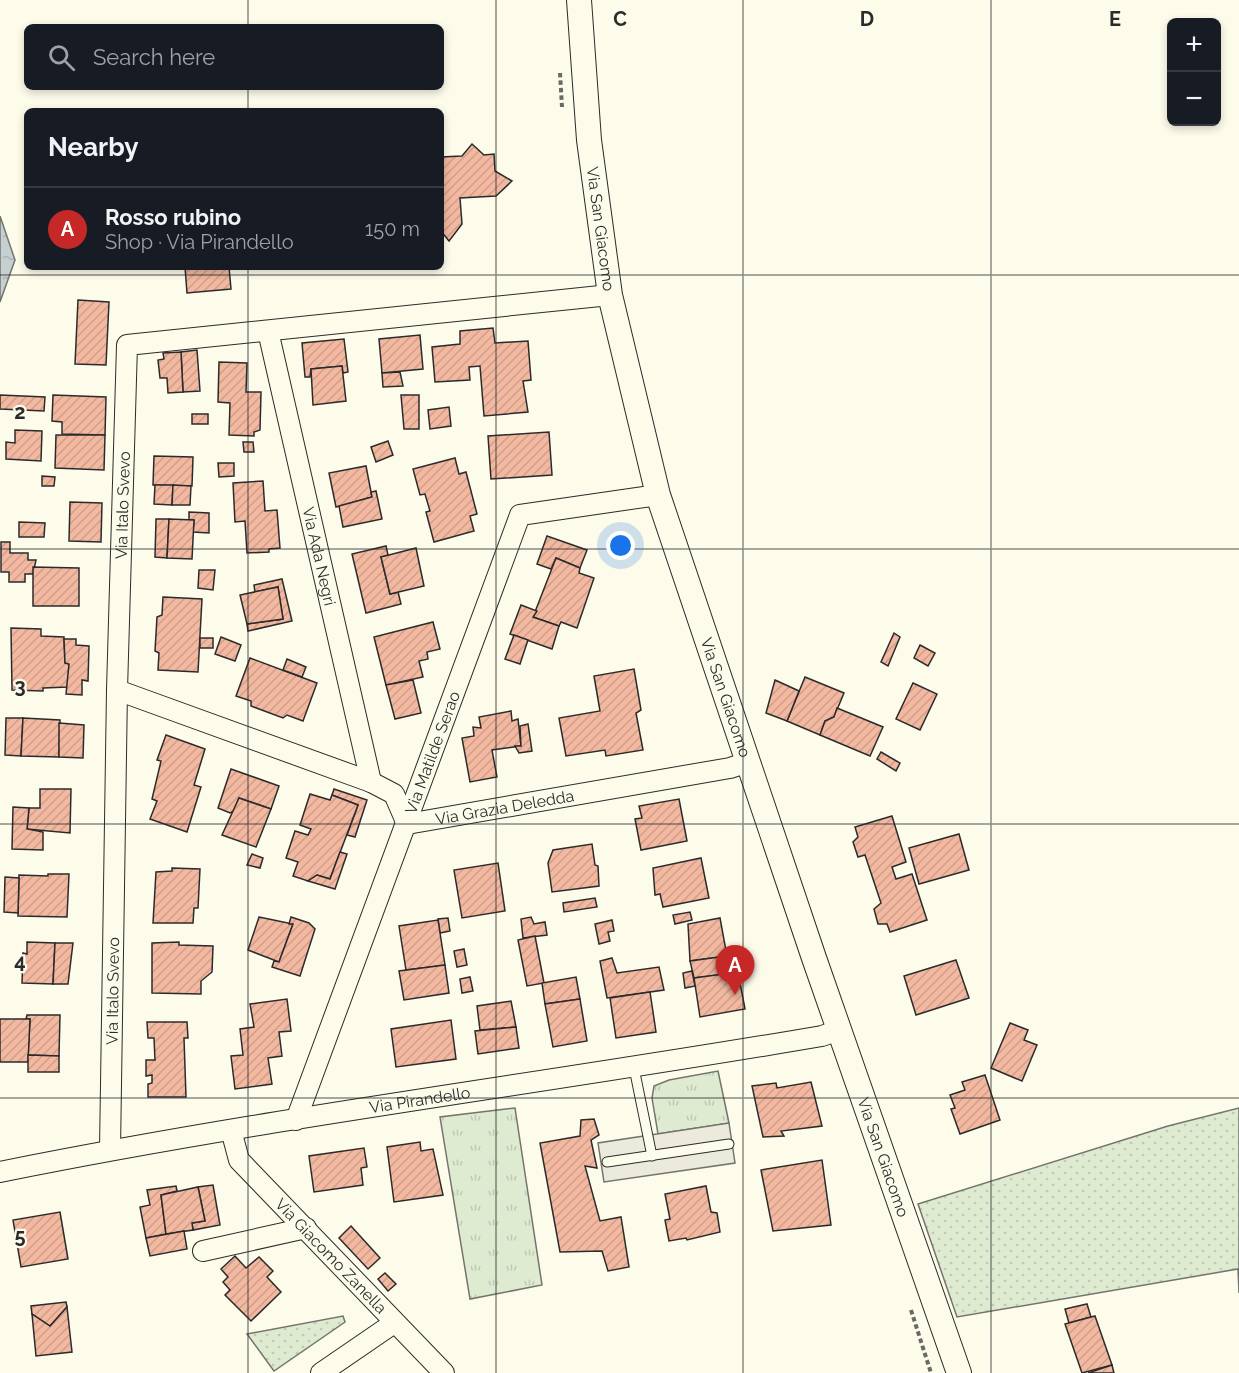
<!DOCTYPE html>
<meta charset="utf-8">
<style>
body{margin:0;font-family:Raleway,sans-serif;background:#20242c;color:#f1f3f6}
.controls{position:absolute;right:18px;top:18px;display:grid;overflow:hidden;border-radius:9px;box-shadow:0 3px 9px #0003}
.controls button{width:54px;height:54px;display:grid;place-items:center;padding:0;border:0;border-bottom:2px solid #363941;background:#171b24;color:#f1f3f6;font:30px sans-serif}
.you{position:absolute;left:621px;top:546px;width:21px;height:21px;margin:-15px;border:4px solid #fff;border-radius:50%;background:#1a73e8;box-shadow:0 0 0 9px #1a73e833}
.badge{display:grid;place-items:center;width:39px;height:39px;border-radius:50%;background:#c62828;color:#fff;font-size:20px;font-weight:700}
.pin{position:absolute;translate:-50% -50px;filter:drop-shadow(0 2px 3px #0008)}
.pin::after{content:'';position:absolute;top:32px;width:21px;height:18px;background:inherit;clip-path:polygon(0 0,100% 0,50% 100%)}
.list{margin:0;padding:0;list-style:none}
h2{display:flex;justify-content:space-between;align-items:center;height:78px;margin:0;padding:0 24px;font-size:26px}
h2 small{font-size:20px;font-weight:400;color:#9ea1a6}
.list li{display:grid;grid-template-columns:39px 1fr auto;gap:18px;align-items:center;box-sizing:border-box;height:84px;padding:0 24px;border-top:2px solid #363941}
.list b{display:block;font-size:22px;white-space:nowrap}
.list p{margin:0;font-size:20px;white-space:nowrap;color:#9ea1a6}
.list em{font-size:20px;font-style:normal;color:#9ea1a6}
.icon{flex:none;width:33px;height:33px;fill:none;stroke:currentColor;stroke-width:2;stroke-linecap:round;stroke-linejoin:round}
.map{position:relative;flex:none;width:1239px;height:1373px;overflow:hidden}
.search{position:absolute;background:#171b24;box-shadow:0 3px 9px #0003;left:24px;top:24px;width:420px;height:66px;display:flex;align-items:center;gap:15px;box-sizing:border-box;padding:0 21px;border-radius:9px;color:#9ea1a6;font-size:22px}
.panel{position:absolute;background:#171b24;box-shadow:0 3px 9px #0003;left:24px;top:108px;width:420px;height:162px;border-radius:9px}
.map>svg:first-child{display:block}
</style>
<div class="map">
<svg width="1239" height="1373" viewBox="0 0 1239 1373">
<defs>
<pattern id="grass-tufts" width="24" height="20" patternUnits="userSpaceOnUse" patternTransform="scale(1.5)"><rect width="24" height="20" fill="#deebd1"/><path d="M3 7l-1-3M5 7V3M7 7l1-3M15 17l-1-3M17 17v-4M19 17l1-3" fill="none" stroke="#bfcab4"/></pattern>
<pattern id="garden-dots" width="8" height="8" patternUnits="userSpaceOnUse" patternTransform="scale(1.5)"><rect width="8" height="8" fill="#deebd1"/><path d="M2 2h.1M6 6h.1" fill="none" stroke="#bfcab4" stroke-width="1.8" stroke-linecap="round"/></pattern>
<pattern id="water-ripples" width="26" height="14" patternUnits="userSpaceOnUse" patternTransform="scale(1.5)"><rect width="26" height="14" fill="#c7d0d0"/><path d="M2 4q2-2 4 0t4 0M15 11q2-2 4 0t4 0" fill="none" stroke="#abb3b3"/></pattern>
<pattern id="building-hatch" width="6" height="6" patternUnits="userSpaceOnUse" patternTransform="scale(1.5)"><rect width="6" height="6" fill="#f2b8a0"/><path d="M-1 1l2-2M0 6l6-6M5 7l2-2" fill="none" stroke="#d09e8a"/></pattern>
</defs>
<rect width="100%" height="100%" fill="#fdfbea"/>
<g fill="url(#grass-tufts)" stroke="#74746e" stroke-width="1.5">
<polygon points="718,1071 729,1123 658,1134 652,1098 654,1086 669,1080"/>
<polygon points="515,1108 542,1285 470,1299 440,1117"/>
</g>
<g fill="url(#garden-dots)" stroke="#74746e" stroke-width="1.5">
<polygon points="1239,1108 1239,1293 1238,1269 957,1317 918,1204 1168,1126"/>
<polygon points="343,1316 345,1322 274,1371 247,1334"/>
</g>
<polygon fill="#eceadb" stroke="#74746e" stroke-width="1.5" points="729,1123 735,1163 604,1182 598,1143"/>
<polygon fill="url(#water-ripples)" stroke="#74746e" stroke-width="1.5" points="0,216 15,260 0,302"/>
<g fill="url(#building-hatch)" stroke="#2b2b2b" stroke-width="1.5">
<polygon points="472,144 484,155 494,154 495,171 512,181 496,196 460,198 462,224 449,241 441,231 441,157 462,156"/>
<polygon points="185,267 229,267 231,289 187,293"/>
<polygon points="78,300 109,302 106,365 75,364"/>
<polygon points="493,328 495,343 528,341 531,380 523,381 528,412 484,416 480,366 469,367 470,380 435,382 432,347 460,344 460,331"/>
<polygon points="420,335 423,369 382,373 379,339"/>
<polygon points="344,339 348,372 343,373 342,366 311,369 310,377 305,377 302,343"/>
<polygon points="197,350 200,391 183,392 181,352"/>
<polygon points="181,352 183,392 168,393 167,378 160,378 158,360 164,359 163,353"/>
<polygon points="219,362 247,363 246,392 261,392 260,430 254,432 254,436 229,435 230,403 218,402"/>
<polygon points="342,366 346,401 313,405 311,369"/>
<polygon points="400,372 403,386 383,387 382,373"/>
<polygon points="0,395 45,397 44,411 0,409"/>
<polygon points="53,395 106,397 105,435 62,434 62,422 52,421"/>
<polygon points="401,395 419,395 419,429 404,429"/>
<polygon points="449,407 451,426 430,429 428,410"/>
<rect x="192" y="414" width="16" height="10"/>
<polygon points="15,430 42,431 41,461 6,459 6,442 15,443"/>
<polygon points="549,432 552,475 491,479 488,436"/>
<polygon points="56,435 105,435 104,470 55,468"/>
<polygon points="388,441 393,455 376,462 371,447"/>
<polygon points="243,442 253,442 254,452 244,452"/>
<polygon points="154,456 193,457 192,486 153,485"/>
<polygon points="455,458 459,474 466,472 477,514 470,516 474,531 434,542 426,512 430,511 425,494 420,495 413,469"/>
<polygon points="218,463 234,463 234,476 219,477"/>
<polygon points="366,466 372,497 336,507 329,473"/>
<polygon points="42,476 55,477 54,486 42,486"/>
<polygon points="263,481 265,511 277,510 280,548 269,549 269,552 247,553 245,521 235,522 233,483"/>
<polygon points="155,485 173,485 172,505 154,504"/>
<polygon points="173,485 191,486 190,505 172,505"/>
<polygon points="376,491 382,519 343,527 339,506 372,497 371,492"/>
<polygon points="70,502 102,503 101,542 69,541"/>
<polygon points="189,512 209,513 209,533 193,532 194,520 189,520"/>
<polygon points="156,519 169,519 167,558 155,557"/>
<polygon points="169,519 194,520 192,559 167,558"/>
<polygon points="19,522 45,523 44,537 19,537"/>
<polygon points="547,536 587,550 580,568 556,558 551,569 537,564"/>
<polygon points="1,542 10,542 10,553 28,553 28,560 36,560 33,574 25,574 25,582 9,582 9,572 1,572"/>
<polygon points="386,546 388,555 381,557 390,594 398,592 401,604 366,613 352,554"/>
<polygon points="416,548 424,586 390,594 381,557"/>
<polygon points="556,558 580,568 579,573 594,578 577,628 561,622 559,626 533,617"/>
<polygon points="33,567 79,568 79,606 33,606"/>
<polygon points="199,570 215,570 213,590 198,588"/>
<polygon points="282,579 292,621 248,631 247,624 283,619 278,587 255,592 254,585"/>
<polygon points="278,587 283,619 247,624 240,595"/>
<polygon points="163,597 202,599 198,672 158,670 159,653 155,651 157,617 162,615"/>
<polygon points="521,605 537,611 533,617 559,626 552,649 510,634"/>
<polygon points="433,622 440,649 427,652 428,659 419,661 423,677 386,685 374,637"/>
<polygon points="11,628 41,629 41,636 64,637 65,663 69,664 68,687 43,688 43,691 12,690"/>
<polygon points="894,633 900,637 888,666 881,662"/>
<polygon points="514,635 528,640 520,664 505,659"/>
<polygon points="221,637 241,645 235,661 215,654"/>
<rect x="200" y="638" width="13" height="10"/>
<polygon points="64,639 76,639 76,645 89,646 88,681 82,680 82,695 66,694 69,664 65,663"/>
<polygon points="920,645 935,653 928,666 914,658"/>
<polygon points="250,658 317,683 303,721 287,715 283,718 251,706 251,701 236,696"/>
<polygon points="287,659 306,667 302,677 283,670"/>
<polygon points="634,669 641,710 636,713 643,750 606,756 605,750 566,756 559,718 600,711 594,676"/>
<polygon points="805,677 844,693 834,717 825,721 820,735 787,721"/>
<polygon points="413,680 421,713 395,719 386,685"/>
<polygon points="775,680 799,691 787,721 766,713"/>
<polygon points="913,683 937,694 920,730 896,719"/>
<polygon points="837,708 883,727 870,756 820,735 825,721 834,717"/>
<polygon points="511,711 512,721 518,719 521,746 492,750 497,777 470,782 462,738 474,736 473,727 481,728 479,717"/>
<polygon points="6,718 23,718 21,756 5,755"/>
<polygon points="23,718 60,720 59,757 21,756"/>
<polygon points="59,723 84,725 83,758 59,757"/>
<polygon points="528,724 532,751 519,753 515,746 521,746 520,726"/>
<polygon points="166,735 205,749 194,785 201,787 187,832 150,819 157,801 152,799 161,761 157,760"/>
<polygon points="881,752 900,763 896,771 877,759"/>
<polygon points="231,769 279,786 271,809 239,798 234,811 230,813 218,808"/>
<polygon points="40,789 71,789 70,833 27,829 29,808 40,808"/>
<polygon points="334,789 367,800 355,837 347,835 358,805 332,795"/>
<polygon points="310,794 330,800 332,795 358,805 330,879 317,875 308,881 293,876 298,862 286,858 295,831 308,835 311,829 300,825"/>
<polygon points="239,798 271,809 256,847 222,835"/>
<polygon points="679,799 687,841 641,850 635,819 642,818 639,806"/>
<polygon points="13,807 29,808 27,829 43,832 43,850 12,849"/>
<polygon points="892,816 906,862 892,867 896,879 912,874 927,920 890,932 887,924 878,924 874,909 881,903 865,855 858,857 853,842 858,837 855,827"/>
<polygon points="959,834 969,870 919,884 909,848"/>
<polygon points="592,844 595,865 598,866 599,886 552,892 548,863 553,850"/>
<polygon points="340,852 347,854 335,889 308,881 317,875 330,879"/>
<polygon points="252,854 263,858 260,868 247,865"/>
<polygon points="701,858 709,898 663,907 660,894 655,895 653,868"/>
<polygon points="498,863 505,911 462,918 454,870"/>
<polygon points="172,868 200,869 198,908 194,908 193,923 153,923 156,872 172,871"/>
<polygon points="48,874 69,874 67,917 18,916 19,875 48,876"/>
<polygon points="5,877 19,878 18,913 4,912"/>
<polygon points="595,898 597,907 564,912 563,903"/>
<polygon points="690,912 692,920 675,924 673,915"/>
<polygon points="259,917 293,924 279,962 248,950"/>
<polygon points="291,917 309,923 315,929 300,976 272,967 274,961 279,962 293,924 289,924"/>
<polygon points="531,917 534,924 545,922 547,935 523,938 521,919"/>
<polygon points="448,918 450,931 440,933 438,919"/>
<polygon points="720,918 727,956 690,961 688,924"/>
<polygon points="438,920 445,965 406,970 399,926"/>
<polygon points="612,920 614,931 608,932 610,941 599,944 595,924"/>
<polygon points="535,936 544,983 527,986 518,940"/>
<polygon points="27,942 55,943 53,984 22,983 23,953 27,954"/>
<polygon points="179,942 179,945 213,946 212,972 201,981 201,994 152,993 152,943"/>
<polygon points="55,943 73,943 68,984 53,984"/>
<polygon points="464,949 467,965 457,967 454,951"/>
<polygon points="727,956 730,974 694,978 690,961"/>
<polygon points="612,958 617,973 659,967 664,990 607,998 600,961"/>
<polygon points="956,960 969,998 916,1015 904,976"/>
<polygon points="445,965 449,993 404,1000 399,971"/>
<polygon points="692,971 695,986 685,988 683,973"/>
<polygon points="738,972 745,1009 700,1017 694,978"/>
<polygon points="470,977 473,991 462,993 460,979"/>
<polygon points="576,977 580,999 545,1004 542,983"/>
<polygon points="650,992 656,1032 616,1038 610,998"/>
<polygon points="287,999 291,1031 279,1032 282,1056 268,1058 272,1084 235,1089 231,1056 243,1055 240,1029 254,1027 250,1004"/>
<polygon points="580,999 587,1041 553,1047 545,1004"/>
<polygon points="511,1001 516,1027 480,1030 477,1006"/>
<polygon points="27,1015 60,1015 59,1056 28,1055 30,1019 26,1019"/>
<polygon points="0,1019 30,1019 28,1062 0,1062"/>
<polygon points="451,1020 456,1059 396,1067 391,1029"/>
<polygon points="147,1022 187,1022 188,1038 184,1038 186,1097 148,1097 148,1084 152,1083 152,1075 146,1076 146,1060 155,1060 154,1038 148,1038"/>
<polygon points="1010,1023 1028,1030 1024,1040 1037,1045 1022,1081 991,1068"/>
<polygon points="516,1027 519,1048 478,1054 475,1031"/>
<polygon points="28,1055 59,1056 59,1072 28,1072"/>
<polygon points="985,1075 1000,1120 960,1134 951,1109 955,1108 950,1095 965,1090 962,1082"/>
<polygon points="811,1082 822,1126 781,1131 784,1136 763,1137 752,1086 776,1083 777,1088"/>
<polygon points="594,1119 599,1135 591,1140 597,1168 585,1166 600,1221 621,1217 629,1267 608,1271 602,1251 560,1252 540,1143 580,1136 581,1120"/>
<polygon points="420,1142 421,1151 433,1149 443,1195 394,1202 387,1147"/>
<polygon points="364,1148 367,1167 361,1168 363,1185 314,1192 309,1156"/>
<polygon points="822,1160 831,1225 773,1231 761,1170"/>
<polygon points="213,1185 220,1225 193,1230 192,1223 205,1221 198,1187"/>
<polygon points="176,1186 177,1191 161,1195 166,1234 146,1238 140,1207 150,1205 147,1190"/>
<polygon points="706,1186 711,1212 717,1213 720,1232 687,1240 686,1238 669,1241 665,1220 670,1219 665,1194"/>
<polygon points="198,1187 205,1221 192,1223 193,1230 166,1234 161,1195"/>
<polygon points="60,1212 68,1259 21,1267 13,1220"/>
<polygon points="351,1226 380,1258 368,1269 339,1238"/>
<polygon points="184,1231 187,1249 150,1256 146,1238"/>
<polygon points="235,1256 246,1268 259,1257 273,1271 267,1277 281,1292 251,1321 225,1295 230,1290 223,1282 228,1277 221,1269"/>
<polygon points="385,1273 396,1284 388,1291 378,1279"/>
<polygon points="66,1302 67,1307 50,1326 32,1314 31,1306"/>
<polygon points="1087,1304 1091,1317 1069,1323 1065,1309"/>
<polygon points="67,1307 72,1352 36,1356 32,1314 50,1326"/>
<polygon points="1095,1316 1112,1365 1082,1373 1065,1324"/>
<polygon points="1112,1365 1114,1373 1088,1373"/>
</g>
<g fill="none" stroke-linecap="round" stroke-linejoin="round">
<defs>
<g id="service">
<polyline points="634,1068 652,1156"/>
<polyline points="607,1162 729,1144"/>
</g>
<g id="minor">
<path id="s1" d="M268 331 371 782"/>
<path id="s2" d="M117 690 371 782 394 794 407 824 730 768 748 762"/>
<path id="s3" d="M296 1120 520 515 658 495"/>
<path id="s4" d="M231 1130 239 1160 444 1373"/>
<path id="s5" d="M110 1150 117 690 127 345 610 295"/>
<path id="s6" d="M0 1172C272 1117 548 1083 822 1036L839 1030"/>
<polyline points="203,1251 306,1228"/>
<polyline points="321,1373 394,1323"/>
</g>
<g id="tertiary">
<path id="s7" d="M579 0 589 140 610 295 658 495 814 958 959 1373"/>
</g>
</defs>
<use href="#service" stroke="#2b2b2b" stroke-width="11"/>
<use href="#minor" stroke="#2b2b2b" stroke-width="22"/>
<use href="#tertiary" stroke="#2b2b2b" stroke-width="26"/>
<g stroke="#6a6964" stroke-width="4" stroke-dasharray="4.5 3" stroke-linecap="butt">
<polyline points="560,73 562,107"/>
<polyline points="911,1310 931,1373"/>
</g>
<use href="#service" stroke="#fdfbea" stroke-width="9"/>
<use href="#minor" stroke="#fdfbea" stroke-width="20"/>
<use href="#tertiary" stroke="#fdfbea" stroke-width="24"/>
</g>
<path fill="none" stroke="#2b2b2b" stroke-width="1.5" stroke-opacity="0.55" d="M248 0V27M496 0V1373M743 0V1373M991 0V1373M248 87V111M248 267V1373M0 275H1239M0 549H1239M0 824H1239M0 1098H1239"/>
<g text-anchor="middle" stroke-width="4.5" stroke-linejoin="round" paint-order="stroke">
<g font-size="16" fill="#2b2b2b" stroke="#fdfbea">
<text dy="6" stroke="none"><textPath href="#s7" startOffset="230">Via San Giacomo</textPath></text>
<text dy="6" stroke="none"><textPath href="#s5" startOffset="645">Via Italo Svevo</textPath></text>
<text dy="6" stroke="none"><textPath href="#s1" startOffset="231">Via Ada Negri</textPath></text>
<text dy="6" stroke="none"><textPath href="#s7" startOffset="716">Via San Giacomo</textPath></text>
<text dy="6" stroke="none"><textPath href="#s3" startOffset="392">Via Matilde Serao</textPath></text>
<text dy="6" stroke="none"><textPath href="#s2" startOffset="428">Via Grazia Deledda</textPath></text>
<text dy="6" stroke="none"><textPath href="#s5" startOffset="159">Via Italo Svevo</textPath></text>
<text dy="6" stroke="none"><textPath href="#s6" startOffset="426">Via Pirandello</textPath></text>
<text dy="6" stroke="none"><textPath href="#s7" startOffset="1202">Via San Giacomo</textPath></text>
<text dy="6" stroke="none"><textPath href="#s4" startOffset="164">Via Giacomo Zanella</textPath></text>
</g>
</g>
<g font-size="20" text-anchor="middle" font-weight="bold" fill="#2b2b2b" stroke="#fdfbea" stroke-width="4.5" stroke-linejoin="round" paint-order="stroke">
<text x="620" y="26">C</text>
<text x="867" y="26">D</text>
<text x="1115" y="26">E</text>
<text x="20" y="419">2</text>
<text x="20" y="693">3</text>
<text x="20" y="968">4</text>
<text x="20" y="1243">5</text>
</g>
</svg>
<div class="controls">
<button>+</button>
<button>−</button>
</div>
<div class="you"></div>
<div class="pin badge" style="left:735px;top:995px">A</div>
<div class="search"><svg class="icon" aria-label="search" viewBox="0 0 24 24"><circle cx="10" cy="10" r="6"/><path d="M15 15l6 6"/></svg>Search here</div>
<section class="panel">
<h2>Nearby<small></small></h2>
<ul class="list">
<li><span class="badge">A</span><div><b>Rosso rubino</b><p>Shop · Via Pirandello</p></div><em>150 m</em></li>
</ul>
</section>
</div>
